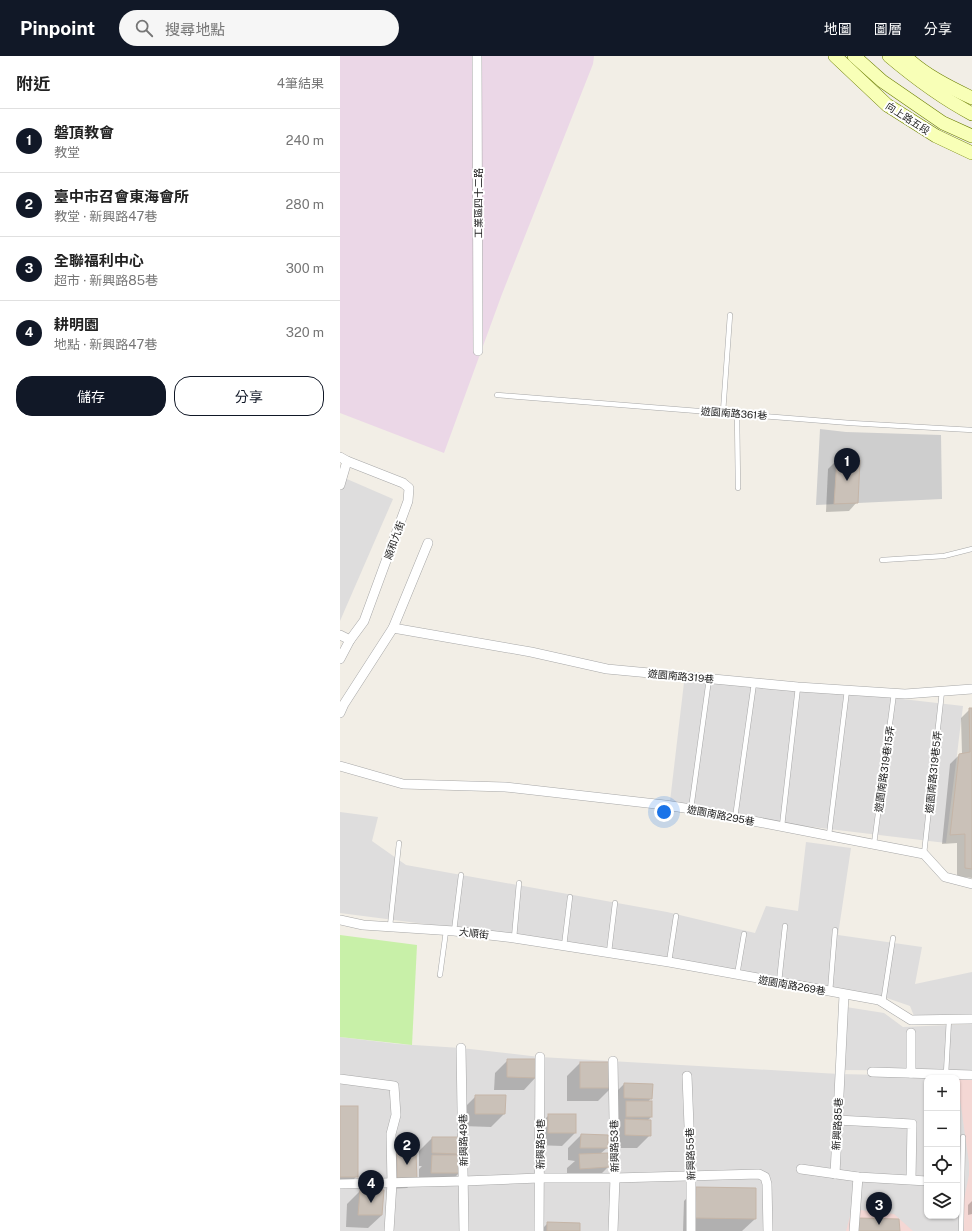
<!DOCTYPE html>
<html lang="zh-TW">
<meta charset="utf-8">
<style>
body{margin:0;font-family:"Public Sans","Noto Sans TC",sans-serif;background:#f6f6f6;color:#222}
.controls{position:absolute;right:12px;bottom:12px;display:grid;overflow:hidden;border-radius:8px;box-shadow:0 1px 3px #0004}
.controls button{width:36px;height:36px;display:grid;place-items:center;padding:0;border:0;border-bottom:1px solid #e0e0e0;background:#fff;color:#222;font:20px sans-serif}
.you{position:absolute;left:324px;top:756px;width:14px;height:14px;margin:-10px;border:3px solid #fff;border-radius:50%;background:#1a73e8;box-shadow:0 0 0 6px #1a73e833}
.badge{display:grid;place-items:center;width:26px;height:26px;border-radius:50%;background:#111827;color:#fff;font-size:13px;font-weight:700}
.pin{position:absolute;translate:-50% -33px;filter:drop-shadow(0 1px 2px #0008)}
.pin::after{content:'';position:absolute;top:21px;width:14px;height:12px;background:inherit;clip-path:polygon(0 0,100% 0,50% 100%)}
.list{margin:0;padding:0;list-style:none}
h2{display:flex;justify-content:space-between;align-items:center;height:52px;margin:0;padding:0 16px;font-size:17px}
h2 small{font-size:13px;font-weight:400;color:#767676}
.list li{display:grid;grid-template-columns:26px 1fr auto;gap:12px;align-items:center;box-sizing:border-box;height:64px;padding:0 16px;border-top:1px solid #e0e0e0}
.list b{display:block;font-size:15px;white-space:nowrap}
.list p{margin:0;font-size:13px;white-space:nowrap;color:#767676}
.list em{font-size:13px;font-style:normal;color:#767676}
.actions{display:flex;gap:8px;padding:12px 16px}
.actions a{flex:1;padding:9px 0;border:1px solid #111827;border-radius:16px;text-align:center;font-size:14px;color:#111827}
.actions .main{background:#111827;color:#fff}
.icon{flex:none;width:22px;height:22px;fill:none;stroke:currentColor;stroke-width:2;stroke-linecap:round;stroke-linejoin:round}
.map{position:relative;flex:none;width:632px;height:1175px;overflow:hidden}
header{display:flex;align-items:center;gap:24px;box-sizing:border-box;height:56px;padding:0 20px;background:#111827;color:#fff}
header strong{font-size:19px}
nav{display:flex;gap:22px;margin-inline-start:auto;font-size:14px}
.search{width:280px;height:36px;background:#f6f6f6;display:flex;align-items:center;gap:10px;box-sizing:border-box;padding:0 14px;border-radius:22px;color:#767676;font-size:15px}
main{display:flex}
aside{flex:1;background:#fff}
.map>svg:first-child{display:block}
</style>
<header>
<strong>Pinpoint</strong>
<div class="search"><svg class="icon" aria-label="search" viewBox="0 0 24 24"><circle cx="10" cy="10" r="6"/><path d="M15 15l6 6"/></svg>搜尋地點</div>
<nav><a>地圖</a><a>圖層</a><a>分享</a></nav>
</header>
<main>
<aside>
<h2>附近<small>4筆結果</small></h2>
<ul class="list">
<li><span class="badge">1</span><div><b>磐頂教會</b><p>教堂</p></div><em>240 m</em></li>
<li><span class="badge">2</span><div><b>臺中市召會東海會所</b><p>教堂 · 新興路47巷</p></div><em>280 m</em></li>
<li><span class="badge">3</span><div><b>全聯福利中心</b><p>超市 · 新興路85巷</p></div><em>300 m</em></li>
<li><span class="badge">4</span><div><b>耕明園</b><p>地點 · 新興路47巷</p></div><em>320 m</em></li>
</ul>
<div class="actions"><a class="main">儲存</a><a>分享</a></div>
</aside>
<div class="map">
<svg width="632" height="1175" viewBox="0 0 632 1175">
<rect width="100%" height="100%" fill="#f2eee6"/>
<g fill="#dedddd" fill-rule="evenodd">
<polygon points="0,420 53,443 0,565"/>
<polygon points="345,618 623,650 606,787 329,754"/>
<polygon points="0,756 38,761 32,785 66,809 327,856 415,877 426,850 458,855 466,786 511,792 498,879 582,891 575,928 632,916 632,958 574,960 570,950 541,940 178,880 0,857"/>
<polygon points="506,951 544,957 563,971 632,968 632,1015 500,1014"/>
<path d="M0 981 58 988 121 992 200 1001 499 1018 632 1021V1175H0ZM587 1022H617V1160H587Z"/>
</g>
<g fill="#f4d7d4">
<polygon points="632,1020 632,1175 623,1175 623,1148 629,1119 629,1107 617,1022"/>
<polygon points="512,1153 554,1158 573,1175 506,1175"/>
</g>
<polygon fill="#ebd7e7" points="0,0 254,0 253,8 162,238 104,397 0,357"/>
<polygon fill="#cecece" points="480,373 506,376 601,379 602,443 476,449"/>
<polygon fill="#c8f0a8" points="0,879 77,889 72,989 0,981"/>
<g fill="#0003">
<polygon points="497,404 517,446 509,455 486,456 488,413"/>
<polygon points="630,653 632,653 632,822 617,820 617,787 602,788 610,708 619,699 622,698 621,662"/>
<polygon points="168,1004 196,1021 184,1034 154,1034 155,1017"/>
<polygon points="240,1007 271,1032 258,1045 227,1045 227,1020"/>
<polygon points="284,1028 311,1042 308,1046 311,1061 308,1064 310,1079 297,1092 273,1092 271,1041"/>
<polygon points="136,1040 164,1058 151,1071 122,1070 123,1053"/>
<polygon points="0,1051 17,1120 4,1133 0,1133"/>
<polygon points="209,1059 235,1077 222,1090 195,1089 196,1072"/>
<polygon points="241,1079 267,1092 260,1098 268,1111 255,1124 227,1125 227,1112 235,1105 228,1104 228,1092"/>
<polygon points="92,1082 120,1082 119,1117 106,1130 79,1130 79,1113 82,1110 79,1110 79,1095"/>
<polygon points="57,1095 75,1096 76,1124 67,1132 49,1133 48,1104"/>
<polygon points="356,1132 415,1163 402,1175 343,1175 344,1145"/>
<polygon points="20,1135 42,1159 28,1172 6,1171 7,1148"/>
<polygon points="632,1145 632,1158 628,1159 628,1149"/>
<polygon points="208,1167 239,1175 200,1175"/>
</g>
<g fill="#cac1b8" stroke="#c5b5a7">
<polygon points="497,403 520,404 518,447 494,448"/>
<polygon points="629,652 632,652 632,813 625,812 625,778 610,779 619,698 630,696"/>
<polygon points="167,1003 198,1003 197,1022 167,1021"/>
<rect x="240" y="1006" width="32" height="26"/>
<polygon points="284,1027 313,1028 312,1043 284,1042"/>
<polygon points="135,1039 166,1039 165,1058 135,1058"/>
<rect x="286" y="1045" width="26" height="16"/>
<rect x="0" y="1050" width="18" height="71"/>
<rect x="208" y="1058" width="28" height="19"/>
<polygon points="285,1063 311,1064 311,1080 285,1079"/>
<polygon points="241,1078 268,1079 268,1092 240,1092"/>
<polygon points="92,1081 121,1081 121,1098 92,1097"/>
<polygon points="57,1094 76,1095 77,1124 57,1124"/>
<polygon points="268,1097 269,1111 240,1113 239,1098"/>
<polygon points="92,1099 120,1099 120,1117 91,1117"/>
<polygon points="356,1131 416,1132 416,1163 355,1162"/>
<polygon points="20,1134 44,1134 42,1159 18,1159"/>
<polygon points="517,1162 559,1163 560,1175 518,1175"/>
<polygon points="207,1166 240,1167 240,1175 207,1175"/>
</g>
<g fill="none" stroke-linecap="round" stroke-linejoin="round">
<defs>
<g id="service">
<polyline points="157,339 510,367 632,374"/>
<polyline points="383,356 390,259"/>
<polyline points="397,357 398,432"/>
<polyline points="542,504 604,500 632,493"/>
<polyline points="351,753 369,623"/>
<polyline points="395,762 414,627"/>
<polyline points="442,770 458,631"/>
<polyline points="489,779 507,634"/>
<polyline points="534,788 554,637"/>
<polyline points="584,798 602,635"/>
<polyline points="50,870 59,787"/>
<polyline points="114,875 121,819"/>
<polyline points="174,882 179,827"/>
<polyline points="224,890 230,841"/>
<polyline points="269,896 275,847"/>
<polyline points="329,906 336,860"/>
<polyline points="100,919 106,875"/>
<polyline points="397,919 404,878"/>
<polyline points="439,926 445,870"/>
<polyline points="490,936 495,874"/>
<polyline points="543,947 553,882"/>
<polyline points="606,1018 609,963"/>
<polyline points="621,1175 623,1081"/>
</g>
<g id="minor">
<polyline points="137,0 138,295"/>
<polyline points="0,401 7,405 63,427 69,432 68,445 24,565 10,584 0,603"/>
<polyline points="0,429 7,405"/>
<polyline points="53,572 191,596 267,613 458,631 565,638 632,633"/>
<polyline points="0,579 10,584"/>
<polyline points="0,657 4,648 53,572 88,487"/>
<polyline points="0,710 63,728 165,731 325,749 351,753 584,798 605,821 632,828"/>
<polyline points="0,864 23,869 114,875 174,882 329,906 539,944 571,964 632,963"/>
<polyline points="121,992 124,1175"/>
<polyline points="273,1005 275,1122 273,1175"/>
<polyline points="532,1016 632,1019"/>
<polyline points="571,1017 571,977"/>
<polyline points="347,1020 351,1120 351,1175"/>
<polyline points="0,1023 54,1030 56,1059 51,1078 52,1127 49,1175"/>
<polyline points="497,1064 572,1068 571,1123"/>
<polyline points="461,1113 518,1121 587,1125"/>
<polyline points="495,1118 504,939"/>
<polyline points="0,1128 124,1125 199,1122 275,1122 419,1118 425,1121 427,1128 428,1175"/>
<polyline points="199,1175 200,1001"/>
<polyline points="514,1175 518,1121"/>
</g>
<g id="secondary">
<polyline points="495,0 547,49 596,80 632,97"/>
<polyline points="514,0 542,25 603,67 632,80"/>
<path d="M549 0C575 22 602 42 632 58"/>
<path d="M565 0C583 18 609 31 632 42"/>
</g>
</defs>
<use href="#service" stroke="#a7a7a7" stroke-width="5.5"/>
<use href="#minor" stroke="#a7a7a7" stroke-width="10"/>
<use href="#secondary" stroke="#6b7f00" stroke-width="14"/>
<use href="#service" stroke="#fff" stroke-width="4.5"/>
<use href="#minor" stroke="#fff" stroke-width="9"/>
<use href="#secondary" stroke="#f8ffb7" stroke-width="13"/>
</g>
<g text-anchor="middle" stroke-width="4" stroke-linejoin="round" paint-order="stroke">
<g font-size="10" fill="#202020" stroke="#fff">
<text transform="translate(568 62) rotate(33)" y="4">向上路五段</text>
<text transform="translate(138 147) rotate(-90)" y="4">工業區四十二路</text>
<text transform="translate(394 357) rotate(4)" y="4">遊園南路361巷</text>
<text transform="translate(54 484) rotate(-70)" y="4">順和九街</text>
<text transform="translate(341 620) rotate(5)" y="4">遊園南路319巷</text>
<text transform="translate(544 713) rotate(-82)" y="4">遊園南路319巷15弄</text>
<text transform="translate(593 716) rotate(-84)" y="4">遊園南路319巷5弄</text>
<text transform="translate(381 759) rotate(11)" y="4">遊園南路295巷</text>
<text transform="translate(134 877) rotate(7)" y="4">大順街</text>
<text transform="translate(452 929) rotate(10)" y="4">遊園南路269巷</text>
<text transform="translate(497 1068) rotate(-87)" y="4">新興路85巷</text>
<text transform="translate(123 1084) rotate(-91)" y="4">新興路49巷</text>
<text transform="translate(200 1088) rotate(-90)" y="4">新興路51巷</text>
<text transform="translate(274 1090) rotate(-91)" y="4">新興路53巷</text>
<text transform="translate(350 1098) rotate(-92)" y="4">新興路55巷</text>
</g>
</g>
</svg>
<div class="controls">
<button>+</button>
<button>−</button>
<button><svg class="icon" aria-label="locate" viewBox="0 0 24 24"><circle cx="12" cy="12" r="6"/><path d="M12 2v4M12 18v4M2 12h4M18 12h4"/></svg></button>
<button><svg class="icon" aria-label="layers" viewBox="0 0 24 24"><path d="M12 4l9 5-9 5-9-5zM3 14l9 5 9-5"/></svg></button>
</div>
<div class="you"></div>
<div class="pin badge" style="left:507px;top:425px">1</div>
<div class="pin badge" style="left:67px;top:1109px">2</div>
<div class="pin badge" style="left:539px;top:1169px">3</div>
<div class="pin badge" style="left:31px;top:1147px">4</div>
</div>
</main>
